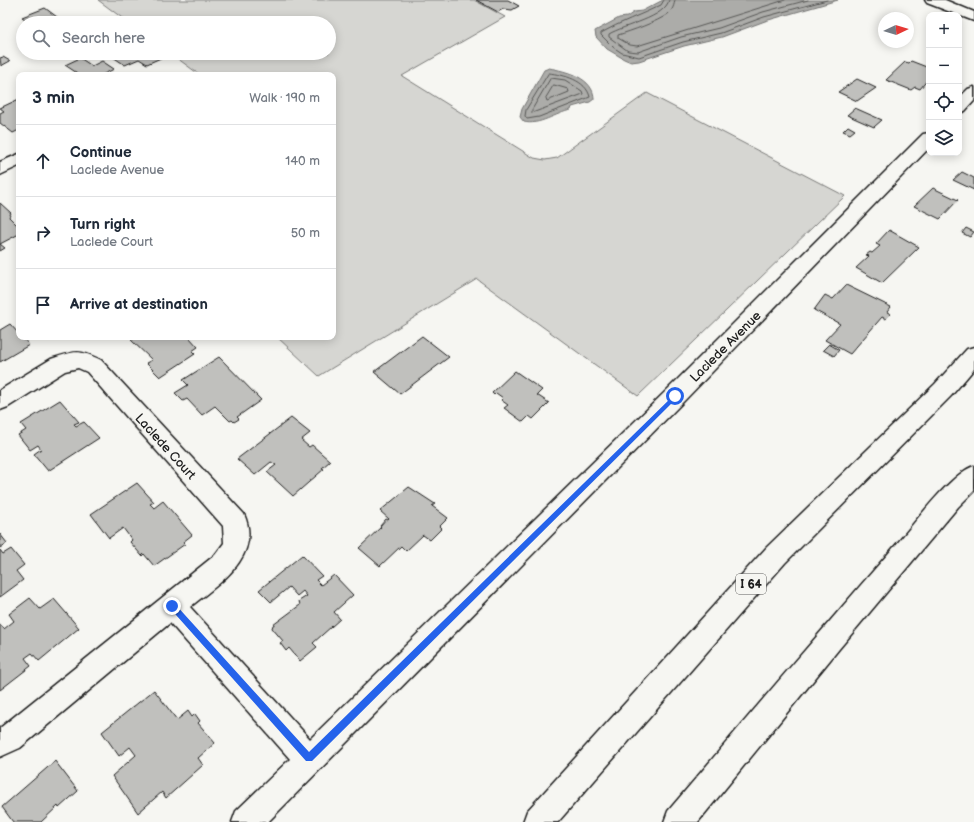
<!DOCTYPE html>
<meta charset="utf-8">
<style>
body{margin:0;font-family:"Balsamiq Sans",sans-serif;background:#f2f2f3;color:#1f2937}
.controls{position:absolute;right:12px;top:12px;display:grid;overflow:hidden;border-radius:8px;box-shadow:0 2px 10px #0003}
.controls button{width:36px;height:36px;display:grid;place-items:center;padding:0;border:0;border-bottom:1px solid #e0e1e3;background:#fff;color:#1f2937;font:20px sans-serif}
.compass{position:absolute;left:878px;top:12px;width:36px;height:36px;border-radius:50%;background:#fff;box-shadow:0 2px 10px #0003;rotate:86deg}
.stop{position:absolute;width:12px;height:12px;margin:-9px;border:3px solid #2563eb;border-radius:50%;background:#fff}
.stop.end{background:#2563eb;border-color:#fff;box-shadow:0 1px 4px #0008}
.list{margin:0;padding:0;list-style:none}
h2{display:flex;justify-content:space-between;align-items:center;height:52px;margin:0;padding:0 16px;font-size:17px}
h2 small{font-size:13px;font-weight:400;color:#747a83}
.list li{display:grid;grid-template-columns:26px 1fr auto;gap:12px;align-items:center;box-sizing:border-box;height:72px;padding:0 16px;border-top:1px solid #e0e1e3}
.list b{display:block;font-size:15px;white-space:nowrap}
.list p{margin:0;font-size:13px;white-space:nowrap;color:#747a83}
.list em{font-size:13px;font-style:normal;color:#747a83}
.icon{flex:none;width:22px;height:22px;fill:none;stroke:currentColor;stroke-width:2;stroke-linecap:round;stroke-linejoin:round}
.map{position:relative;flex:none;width:974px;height:822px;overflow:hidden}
.search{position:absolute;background:#fff;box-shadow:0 2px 10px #0003;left:16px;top:16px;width:320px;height:44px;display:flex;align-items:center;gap:10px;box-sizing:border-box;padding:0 14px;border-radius:22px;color:#747a83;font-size:15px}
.panel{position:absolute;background:#fff;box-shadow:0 2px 10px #0003;left:16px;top:72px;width:320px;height:268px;border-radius:8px}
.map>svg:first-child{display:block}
</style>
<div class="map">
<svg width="974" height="822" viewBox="0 0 974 822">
<rect width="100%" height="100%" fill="#f6f6f2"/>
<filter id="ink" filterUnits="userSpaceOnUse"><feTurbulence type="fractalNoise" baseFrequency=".025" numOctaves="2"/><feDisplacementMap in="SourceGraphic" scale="8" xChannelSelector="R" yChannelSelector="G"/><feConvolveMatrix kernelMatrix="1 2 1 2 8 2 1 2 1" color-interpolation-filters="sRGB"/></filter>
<g filter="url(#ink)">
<polygon fill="#d6d6d2" stroke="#797977" points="98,0 474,0 505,17 402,76 534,158 545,160 557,158 647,93 845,196 638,396 477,279 319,376 277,337 333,337 333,75 200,75 170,53 329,53 329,23 129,23"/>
<g fill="#acaca9" stroke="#727271">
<polygon points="663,0 838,0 765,21 722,37 684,46 639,61 631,62 624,59 607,49 596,37 595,31 619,18 627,17 634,12 642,11"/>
<path d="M549 68C566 71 594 78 594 99L590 102 572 107 571 110C556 113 539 126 524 122L520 117 522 109 544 70Z"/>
</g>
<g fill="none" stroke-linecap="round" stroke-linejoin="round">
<g stroke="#565654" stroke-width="1">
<path d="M664 0 661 5C641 15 620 22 601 33V35L613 47 622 53 639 57 683 42 721 33 764 17 827 0"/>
<path d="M669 0C665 18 624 25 609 34V37L628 51 638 52 681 37 719 28 763 12 808 0"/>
<path d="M675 0C674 5 673 10 668 14 657 22 631 31 618 35V38L630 45 637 46 785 0"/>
<path d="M549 73C564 75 586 80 590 97L539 117 527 119 525 116 526 110Z"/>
<polygon points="551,78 565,80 582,91 583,94 532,113 532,110"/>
<polygon points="554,85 568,89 569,92 547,101 546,98"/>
</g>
</g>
<g fill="#c0c0bd" stroke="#1c1c1c">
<polygon points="476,0 508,0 519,6 512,10 503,9 498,12"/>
<polygon points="45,8 61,20 53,23 30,23 22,17"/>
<polygon points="107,53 157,53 163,57 147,64 139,59 125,65"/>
<polygon points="3,57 10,61 1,66 0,58"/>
<polygon points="80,58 92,66 102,61 114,69 102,75 74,75 77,73 65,65"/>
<polygon points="911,61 929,68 929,78 920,89 915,87 911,90 886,80 905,62 909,63"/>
<polygon points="857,79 876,88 857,101 838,92"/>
<polygon points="19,99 19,130 13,133 0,123 0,113 4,111 0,108"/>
<polygon points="855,108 882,120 874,127 847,115"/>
<polygon points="848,126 855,130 850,134 843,131"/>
<polygon points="962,172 974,178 974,190 953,180"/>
<polygon points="933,188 958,200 940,219 914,206"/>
<polygon points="0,203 11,213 9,217 19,227 19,234 0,244 5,248 0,251"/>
<polygon points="966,228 974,232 970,237 962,233"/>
<polygon points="889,230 919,247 882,283 856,268 869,256 866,255 870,252 872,253 880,246 876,244"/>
<polygon points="846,285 891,307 887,312 891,314 886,319 882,317 850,354 825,340 840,324 814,310 825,295 833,299"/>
<polygon points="10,324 19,334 19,337 22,337 29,345 0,362 0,330"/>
<polygon points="422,336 449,357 400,394 374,372"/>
<polygon points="137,337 189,337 198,347 192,351 195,354 160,377 146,363 152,360 131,340"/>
<polygon points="829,344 839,350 834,356 823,350"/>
<polygon points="219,357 261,400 237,417 239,419 234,422 232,420 230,421 215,406 202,415 187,399 183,401 175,393 188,385 183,380"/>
<polygon points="515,371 542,390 537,395 549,403 533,419 529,416 523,422 504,408 508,405 501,400 503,398 496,393 494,395 492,393"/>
<polygon points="60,400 79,422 74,424 76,426 84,422 99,438 48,471 34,454 41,449 38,445 30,450 18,435 26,430 21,424"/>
<polygon points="291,418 310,433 301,440 309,447 312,445 330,461 322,468 324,469 293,496 267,472 276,465 271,462 255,475 237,459"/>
<polygon points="137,483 154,502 150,504 154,508 163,501 192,535 183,542 185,544 154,566 144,554 142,556 130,542 132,540 123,528 109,538 91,514"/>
<polygon points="409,487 435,504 432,506 448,518 440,526 442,528 430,540 423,535 406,551 401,546 380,566 359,548 381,527 380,526 386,519 388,520 389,519 380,511"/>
<polygon points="0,534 7,543 0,548"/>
<polygon points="11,549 24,565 16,571 23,580 0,597 0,550 3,554"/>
<polygon points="302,555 322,576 316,580 321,585 334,575 353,595 334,612 340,619 313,643 317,647 300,661 289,648 286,651 280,643 283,641 272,628 273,625 300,605 299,601 307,596 303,591 297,596 289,587 271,602 259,590"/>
<polygon points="30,598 40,609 54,599 79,628 39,661 32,653 25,658 31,666 0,690 0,624 4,629 14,621 9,614"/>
<polygon points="154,690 177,720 188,711 192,717 195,714 200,721 198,723 215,743 198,758 203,765 166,798 162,792 138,813 112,776 136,755 130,747 119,756 102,732"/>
<polygon points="55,761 78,791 59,808 58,806 41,822 13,822 2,807"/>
</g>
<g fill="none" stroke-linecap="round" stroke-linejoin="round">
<defs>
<g id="minor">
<polygon points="925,0 945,0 974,12 974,21 927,3"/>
<polygon points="974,87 974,101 965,111 959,113 959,98 968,89"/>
<path d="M929 133V148L683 402 268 822H232L236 811 290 759 170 623 20 748 0 757V728L215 555 224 543 223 526 87 372 78 368 65 371 8 407 0 410V390L51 359C76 351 77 349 101 360L244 514C263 557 218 584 190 607L310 739 667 390 923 134Z"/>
<polygon points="19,154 19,166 0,175 0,162"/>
</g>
<g id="highway">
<polygon points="974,347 974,369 951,396 785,563 558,822 523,822 527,811 767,547 935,384 967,349"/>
<path d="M974 466V491L958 507 839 649 698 822H664L668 811C743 723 818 634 894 547 912 527 950 474 974 466Z"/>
</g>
</defs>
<use href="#minor" stroke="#1c1c1c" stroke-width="3"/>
<use href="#highway" stroke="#1c1c1c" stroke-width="3"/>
<use href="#minor" fill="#f6f6f2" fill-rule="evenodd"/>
<use href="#highway" fill="#f6f6f2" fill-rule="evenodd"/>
</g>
</g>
<polygon fill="#2563eb" points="675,394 677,395 677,398 312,761 306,761 168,606 172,603 175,604 309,752"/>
<g text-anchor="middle" stroke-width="3" stroke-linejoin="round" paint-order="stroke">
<rect fill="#f6f6f2" stroke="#5d5d5c" stroke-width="1" x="736" y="574" width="30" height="20" rx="3"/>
<g font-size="12" font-weight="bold" fill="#1c1c1c">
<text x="751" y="588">I 64</text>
</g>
<g font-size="13" fill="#1c1c1c" stroke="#f6f6f2">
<text transform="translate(725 346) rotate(-45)" y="5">Laclede Avenue</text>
<text transform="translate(166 446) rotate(48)" y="5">Laclede Court</text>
</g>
</g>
</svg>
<div class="controls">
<button>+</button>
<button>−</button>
<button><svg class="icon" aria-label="locate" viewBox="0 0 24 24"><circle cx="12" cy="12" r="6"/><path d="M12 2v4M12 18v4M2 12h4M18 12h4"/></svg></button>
<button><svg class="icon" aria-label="layers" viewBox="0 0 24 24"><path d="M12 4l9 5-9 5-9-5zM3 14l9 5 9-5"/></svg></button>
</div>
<svg class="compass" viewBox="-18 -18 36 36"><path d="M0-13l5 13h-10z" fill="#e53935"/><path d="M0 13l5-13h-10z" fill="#747a83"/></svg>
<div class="stop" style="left:675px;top:396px"></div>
<div class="stop end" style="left:172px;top:606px"></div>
<div class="search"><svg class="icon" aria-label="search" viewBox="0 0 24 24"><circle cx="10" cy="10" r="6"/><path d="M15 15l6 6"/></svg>Search here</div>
<section class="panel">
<h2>3 min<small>Walk · 190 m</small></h2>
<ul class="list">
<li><svg class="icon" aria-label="ahead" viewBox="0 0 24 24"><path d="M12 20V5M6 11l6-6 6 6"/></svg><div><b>Continue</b><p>Laclede Avenue</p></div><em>140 m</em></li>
<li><svg class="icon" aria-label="right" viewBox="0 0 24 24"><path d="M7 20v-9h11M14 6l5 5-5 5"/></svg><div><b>Turn right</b><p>Laclede Court</p></div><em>50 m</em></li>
<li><svg class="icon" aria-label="arrive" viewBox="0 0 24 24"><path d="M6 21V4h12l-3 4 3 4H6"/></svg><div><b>Arrive at destination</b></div></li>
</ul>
</section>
</div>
